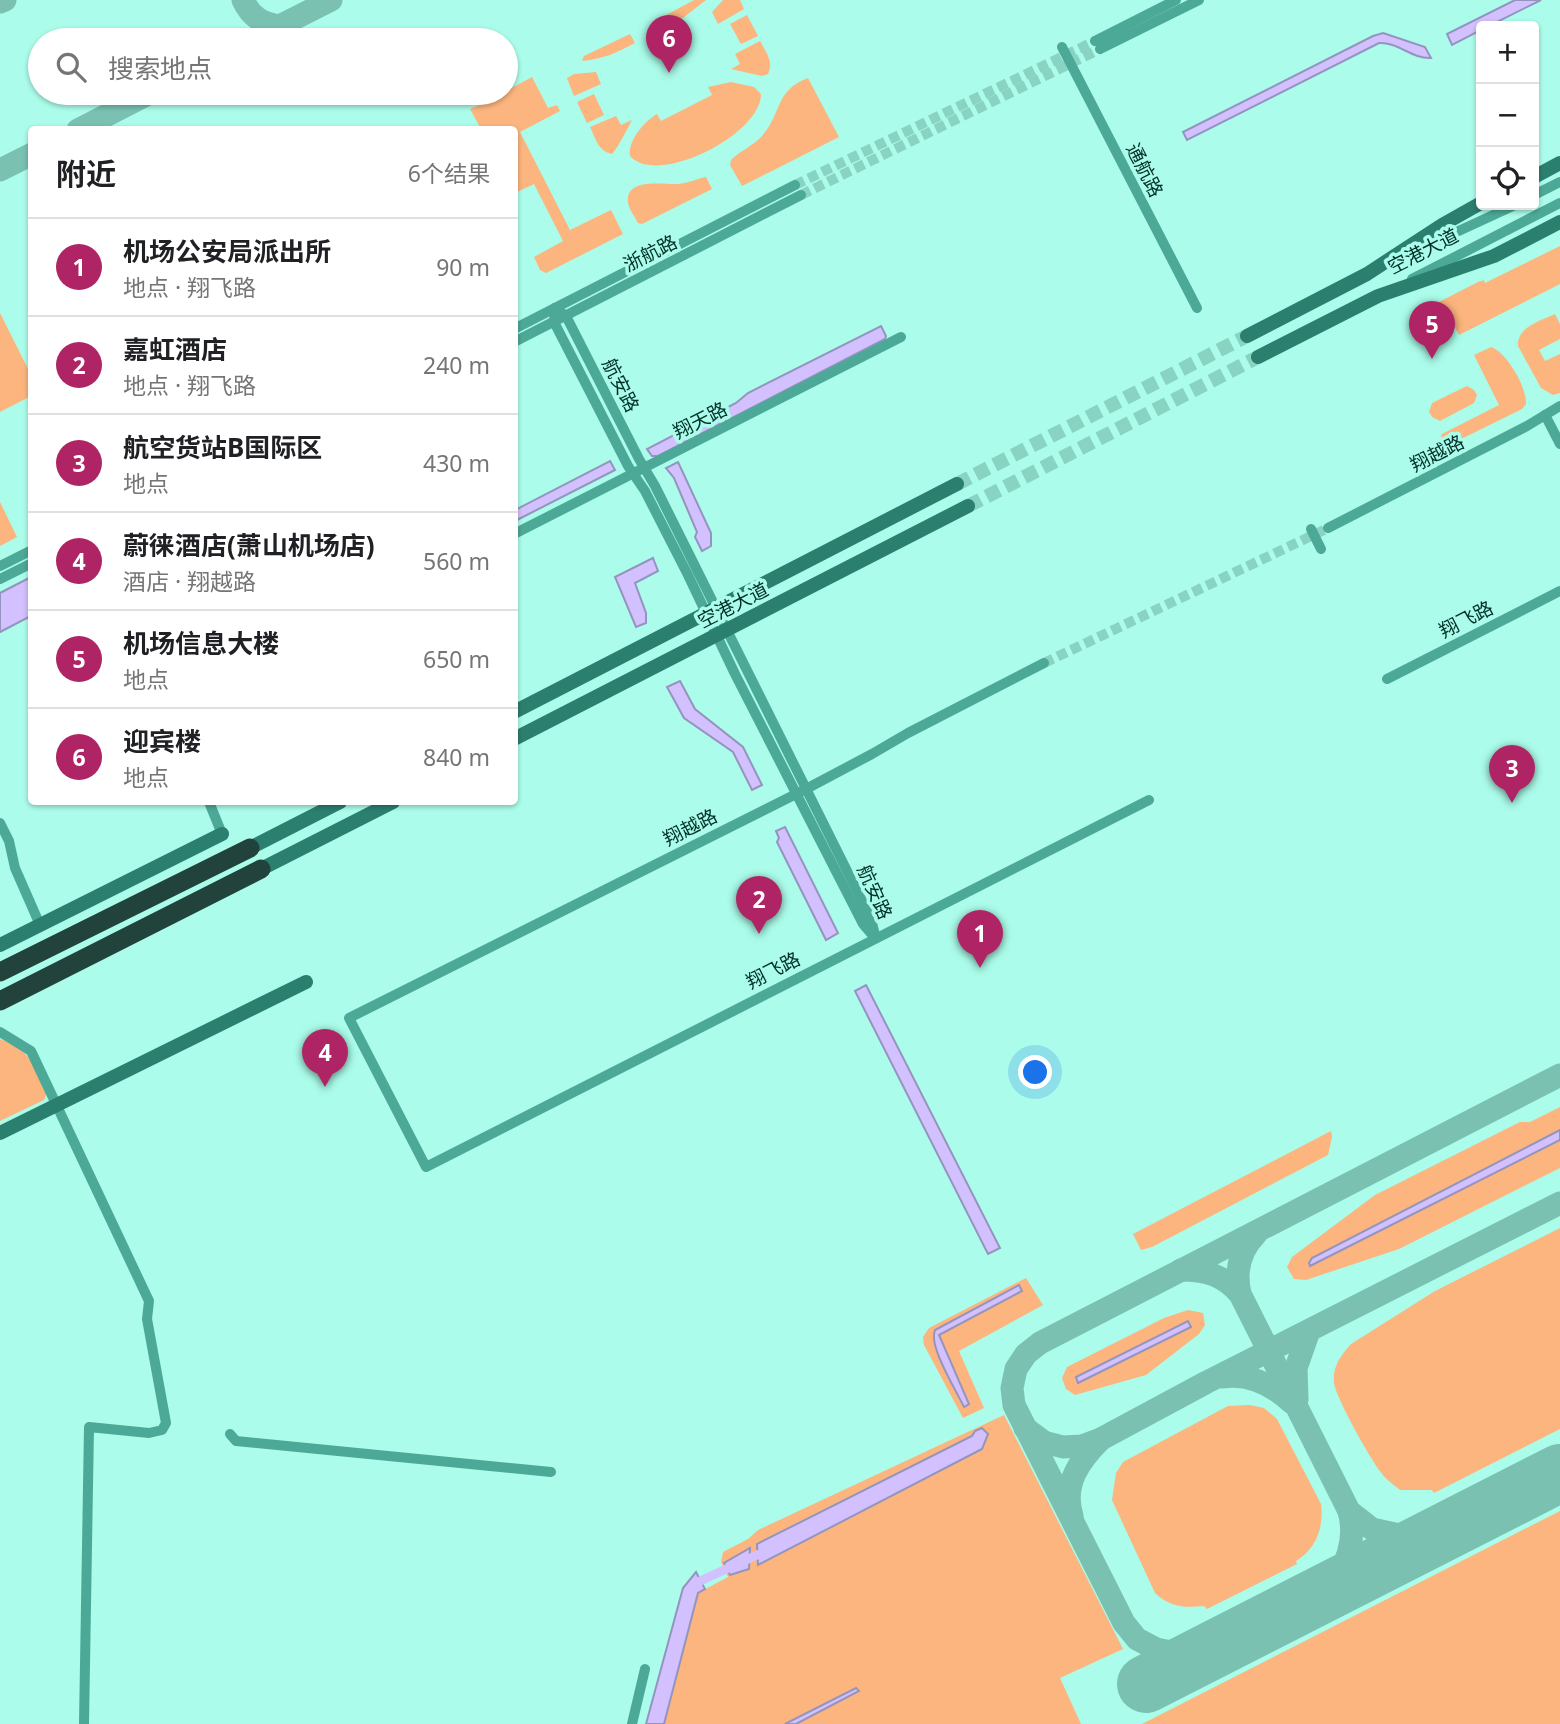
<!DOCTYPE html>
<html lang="zh">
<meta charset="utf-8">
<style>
body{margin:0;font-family:"Noto Sans","Noto Sans SC",sans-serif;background:#f2f2f2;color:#202124}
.controls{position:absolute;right:21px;top:21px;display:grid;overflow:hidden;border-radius:7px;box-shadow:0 2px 5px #0004}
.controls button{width:63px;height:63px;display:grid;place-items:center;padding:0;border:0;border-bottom:2px solid #e0e0e0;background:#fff;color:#202124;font:35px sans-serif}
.you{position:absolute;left:1036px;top:1073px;width:24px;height:24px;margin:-18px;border:5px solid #fff;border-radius:50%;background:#1a73e8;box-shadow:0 0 0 10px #1a73e833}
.badge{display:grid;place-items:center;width:46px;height:46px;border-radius:50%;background:#ae2464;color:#fff;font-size:23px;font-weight:700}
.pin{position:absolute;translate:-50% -58px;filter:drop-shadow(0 2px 4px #0008)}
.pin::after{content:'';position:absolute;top:37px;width:24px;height:21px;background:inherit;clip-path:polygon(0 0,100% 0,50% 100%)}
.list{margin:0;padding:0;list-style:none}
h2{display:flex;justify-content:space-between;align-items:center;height:91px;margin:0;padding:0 28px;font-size:30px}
h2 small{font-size:23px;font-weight:400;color:#757577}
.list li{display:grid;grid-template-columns:46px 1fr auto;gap:21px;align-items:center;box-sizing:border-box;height:98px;padding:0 28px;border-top:2px solid #e0e0e0}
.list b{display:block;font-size:26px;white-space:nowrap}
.list p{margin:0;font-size:23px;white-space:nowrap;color:#757577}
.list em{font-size:23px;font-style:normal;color:#757577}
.icon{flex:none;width:38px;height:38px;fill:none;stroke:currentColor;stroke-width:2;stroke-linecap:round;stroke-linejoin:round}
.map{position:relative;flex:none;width:1560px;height:1724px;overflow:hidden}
.search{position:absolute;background:#fff;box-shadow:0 2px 5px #0004;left:28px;top:28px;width:490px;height:77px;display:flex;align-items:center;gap:18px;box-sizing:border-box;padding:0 24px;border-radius:38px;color:#757577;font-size:26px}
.panel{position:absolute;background:#fff;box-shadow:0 2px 5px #0004;left:28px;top:126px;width:490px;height:679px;border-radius:7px}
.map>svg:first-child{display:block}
</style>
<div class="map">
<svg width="1560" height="1724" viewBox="0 0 1560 1724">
<rect width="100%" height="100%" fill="#abfcea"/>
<g fill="#fcb57e">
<polygon points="694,0 706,0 675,24 674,23 664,28 659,19"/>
<polygon points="723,0 740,0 744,9 718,24 712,12"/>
<polygon points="747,15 758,36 741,44 730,24"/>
<path d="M630 34 635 43C618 52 604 59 582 61L584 56Z"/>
<path d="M760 41C766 52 774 62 768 74L762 76 731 69 740 64 735 54Z"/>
<polygon points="596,72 601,84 574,96 567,78 574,74"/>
<polygon points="532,77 548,108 557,105 560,111 520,132 570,230 611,210 623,234 546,273 540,270 534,257 563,241 534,184 515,193 514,130 481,129 470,109 506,93 506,91"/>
<path d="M808 78 839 137 742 186 730 165 731 160C740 151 753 146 762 136 783 112 774 91 808 78Z"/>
<path d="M731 82 754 87 761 94C761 135 657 187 630 156 628 140 644 122 657 114L661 121 712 95 708 87Z"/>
<polygon points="594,94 604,115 587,123 577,102"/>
<path d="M616 116 621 125 632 120C629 126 616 151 612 154 598 151 596 139 590 127Z"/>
<path d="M706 177 712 189 642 224 638 223C635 217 629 209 628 203 625 177 663 185 678 184 688 183 697 179 706 177Z"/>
<polygon points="1560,246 1560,284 1459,335 1448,314 1435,304 1478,282 1484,280 1485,283"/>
<polygon points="0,313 31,375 31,396 0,412"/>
<path d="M1555 314 1560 324V339L1539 350 1545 361 1560 354V393L1553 395 1541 388 1518 346C1517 327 1540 321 1555 314Z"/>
<path d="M1491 347C1507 352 1527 388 1526 404L1522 409 1447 446 1445 445 1441 437 1442 434 1499 405 1474 355Z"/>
<polygon points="1467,386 1474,390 1477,395 1474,403 1440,421 1432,417 1429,412 1432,403"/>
<polygon points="0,502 17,537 0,546"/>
<path d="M0 1039C30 1049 34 1065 47 1092L44 1100 0 1121Z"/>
<polygon points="1560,1107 1560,1168 1399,1249 1306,1280 1294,1279 1287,1267 1292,1257 1375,1195 1520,1122 1530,1122"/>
<polygon points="1331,1131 1332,1137 1328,1155 1152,1247 1141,1250 1133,1234"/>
<path d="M1560 1228V1429L1434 1493 1432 1490H1400C1393 1484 1385 1479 1380 1471 1370 1458 1336 1398 1334 1383 1332 1367 1341 1355 1351 1344L1435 1291Z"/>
<polygon points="1026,1278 1043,1305 959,1351 984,1408 963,1418 924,1345 923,1337 929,1328"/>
<polygon points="1188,1310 1203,1313 1205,1325 1199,1334 1146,1375 1075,1395 1066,1389 1062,1378 1067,1367 1164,1318"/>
<path d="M1250 1405 1264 1408 1277 1419 1321 1504C1324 1528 1316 1549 1296 1561L1297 1564 1207 1609 1204 1606C1184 1608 1170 1607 1155 1593L1112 1500 1116 1473 1123 1462 1228 1406Z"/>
<polygon points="1004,1415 1123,1649 1060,1678 1081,1724 664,1724 698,1593 728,1577 721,1562 723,1552 748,1539 758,1530"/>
<polygon points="1560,1511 1560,1724 1142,1724"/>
</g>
<g fill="#d3c0fe" stroke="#9495be" stroke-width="2">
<polygon points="1515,0 1541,0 1489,26 1481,26 1481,30 1452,45 1447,34"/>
<path d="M1383 33 1425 47 1431 58C1412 59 1398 42 1379 43L1187 140 1183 132 1373 36Z"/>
<polygon points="881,326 886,336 885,339 658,456 652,456 647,449 736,403 748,393"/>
<polygon points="610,461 615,470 515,521 515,510"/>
<polygon points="678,462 711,533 711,546 702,551 695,537 697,532 674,478 666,468"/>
<polygon points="653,558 658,571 635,583 646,613 646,623 636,627 615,577"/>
<polygon points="31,577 31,616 0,632 0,593"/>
<polygon points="680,681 695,709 743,747 762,785 752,790 733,752 684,718 667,687"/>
<polygon points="785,827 838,933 826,940 777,842 779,838 776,831"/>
<polygon points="866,985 1000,1248 988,1254 855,991"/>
<polygon points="1560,1130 1560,1140 1310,1266 1309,1263 1312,1258"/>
<path d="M1019 1285 1022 1291 939 1335 969 1404 964 1407C956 1390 928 1346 935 1330Z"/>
<polygon points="1188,1321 1191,1327 1078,1383 1076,1377"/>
<polygon points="982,1428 988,1434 982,1449 758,1565 757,1544 972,1436 975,1431"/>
<polygon points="750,1548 749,1569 730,1575 724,1563"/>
<polygon points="696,1572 705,1589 698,1593 664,1724 646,1724 683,1588"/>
<polygon points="856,1688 859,1691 796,1724 785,1724"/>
</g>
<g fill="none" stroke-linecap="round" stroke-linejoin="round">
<polyline stroke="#d3c0fe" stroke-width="9" points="695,1588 700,1581 766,1551"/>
<g stroke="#7ac1b2" stroke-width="23">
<path d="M243 0C251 17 262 24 281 26"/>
<polyline points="0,2 5,0"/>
<polyline points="252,40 331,0"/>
<polyline points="78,130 150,93"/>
<polyline points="0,170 32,154"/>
<path d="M1256 1234C1239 1251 1235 1271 1240 1294L1349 1511 1372 1529 1427 1541"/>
<path d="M1181 1270C1206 1270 1223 1275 1240 1294"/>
<path d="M1222 1377C1249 1373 1273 1385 1292 1403"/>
<polyline points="1297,1399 1296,1368 1309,1331"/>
<polyline points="1025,1428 1044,1442 1063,1447 1082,1446 1101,1439 1207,1382 1560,1203"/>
<path d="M1072 1516C1062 1484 1080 1460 1101 1439"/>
<path d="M1329 1591C1346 1566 1357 1541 1349 1511"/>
<polyline points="1217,1648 1181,1654 1156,1649 1137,1639 1124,1623 1014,1405 1012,1388 1016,1369 1026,1354 1040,1343 1560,1075"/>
</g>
<polyline stroke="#7ac1b2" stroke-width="58" points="1146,1684 1560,1473"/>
<g stroke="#89d3c3" stroke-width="10" stroke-dasharray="10 5" stroke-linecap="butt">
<polyline points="795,185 1095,41"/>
<polyline points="801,195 1100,49"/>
<polyline points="1044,663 1328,528"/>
</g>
<g stroke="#89d3c3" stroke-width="14" stroke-dasharray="14 7" stroke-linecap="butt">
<polyline points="957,484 1247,336"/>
<polyline points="968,506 1258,357"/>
</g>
<g stroke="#4da997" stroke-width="10">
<polyline points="1095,41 1176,0"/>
<polyline points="1062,47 1197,308"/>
<polyline points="1100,49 1199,0"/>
<polyline points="1534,195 1560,182"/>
<polyline points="1400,258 1515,205"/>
<polyline points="1412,279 1560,203"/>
<polyline points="555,308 554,322 628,466 645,491 688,575 735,674 863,924 875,938"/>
<polyline points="555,308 566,316 639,459 655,486 871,919 875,935"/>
<polyline points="514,329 795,185"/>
<polyline points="514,342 801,195"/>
<polyline points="1545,415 1560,444"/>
<polyline points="1328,528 1527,426 1560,406"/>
<polyline points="1311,529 1321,549"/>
<polyline points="514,534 901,337"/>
<polyline points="0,566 32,550"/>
<polyline points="0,579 32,563"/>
<polyline points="1044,663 908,733 872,754 806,789 349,1018 426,1167 1149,800"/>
<polyline points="1387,679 1560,591"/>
<polyline points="209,802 222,834"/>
<polyline points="0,823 9,841 15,868 40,925"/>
<polyline points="0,1032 31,1051 149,1301 147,1319 166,1423 162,1430 149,1433 89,1427 84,1724"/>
<polyline points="230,1434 236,1441 551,1472"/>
<polyline points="632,1724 645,1669"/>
</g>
<g stroke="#2b7f6f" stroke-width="14">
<polyline points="1534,177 1560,163"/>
<polyline points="1247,336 1367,274 1442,225 1481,203"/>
<polyline points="1258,357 1378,296 1494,256 1560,222"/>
<polyline points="514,712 957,484"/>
<polyline points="514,739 968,506"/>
<polyline points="250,848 340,802"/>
<polyline points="261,869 393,802"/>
<polyline points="0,945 222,834"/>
<polyline points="0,1133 306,982"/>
</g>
<g stroke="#22433c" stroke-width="19">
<polyline points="0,972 250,848"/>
<polyline points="0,1001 261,869"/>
</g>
</g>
<g text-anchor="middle" stroke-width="7" stroke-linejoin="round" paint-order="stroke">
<g font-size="19" fill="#003028" stroke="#abfcea">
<text transform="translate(1145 170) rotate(63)" y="7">通航路</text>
<text transform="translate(1423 251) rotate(-27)" y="7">空港大道</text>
<text transform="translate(650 253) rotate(-27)" y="7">浙航路</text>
<text transform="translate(621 385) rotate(63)" y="7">航安路</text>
<text transform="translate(700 420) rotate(-27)" y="7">翔天路</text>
<text transform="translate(1437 453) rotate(-27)" y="7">翔越路</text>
<text transform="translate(733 605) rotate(-27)" y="7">空港大道</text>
<text transform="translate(1466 619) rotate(-27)" y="7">翔飞路</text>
<text transform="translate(690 827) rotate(-27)" y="7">翔越路</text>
<text transform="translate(875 892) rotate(66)" y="7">航安路</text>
<text transform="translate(773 970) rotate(-27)" y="7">翔飞路</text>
</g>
</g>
</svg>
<div class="controls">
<button>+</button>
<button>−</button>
<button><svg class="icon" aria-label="locate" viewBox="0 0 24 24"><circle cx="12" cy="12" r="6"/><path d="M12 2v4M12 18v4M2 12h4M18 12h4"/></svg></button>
</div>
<div class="you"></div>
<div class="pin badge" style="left:980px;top:968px">1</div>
<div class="pin badge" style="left:759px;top:934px">2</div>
<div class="pin badge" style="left:1512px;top:803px">3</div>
<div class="pin badge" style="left:325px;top:1087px">4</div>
<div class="pin badge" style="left:1432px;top:359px">5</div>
<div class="pin badge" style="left:669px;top:73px">6</div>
<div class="search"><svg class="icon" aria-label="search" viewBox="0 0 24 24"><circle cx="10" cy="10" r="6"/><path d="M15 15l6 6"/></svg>搜索地点</div>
<section class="panel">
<h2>附近<small>6个结果</small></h2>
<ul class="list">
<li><span class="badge">1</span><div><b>机场公安局派出所</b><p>地点 · 翔飞路</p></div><em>90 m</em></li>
<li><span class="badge">2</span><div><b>嘉虹酒店</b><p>地点 · 翔飞路</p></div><em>240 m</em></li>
<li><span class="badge">3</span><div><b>航空货站B国际区</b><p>地点</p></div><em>430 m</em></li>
<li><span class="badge">4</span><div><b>蔚徕酒店(萧山机场店)</b><p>酒店 · 翔越路</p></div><em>560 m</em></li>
<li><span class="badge">5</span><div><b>机场信息大楼</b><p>地点</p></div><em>650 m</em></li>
<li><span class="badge">6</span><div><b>迎宾楼</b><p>地点</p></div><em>840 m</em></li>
</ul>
</section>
</div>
